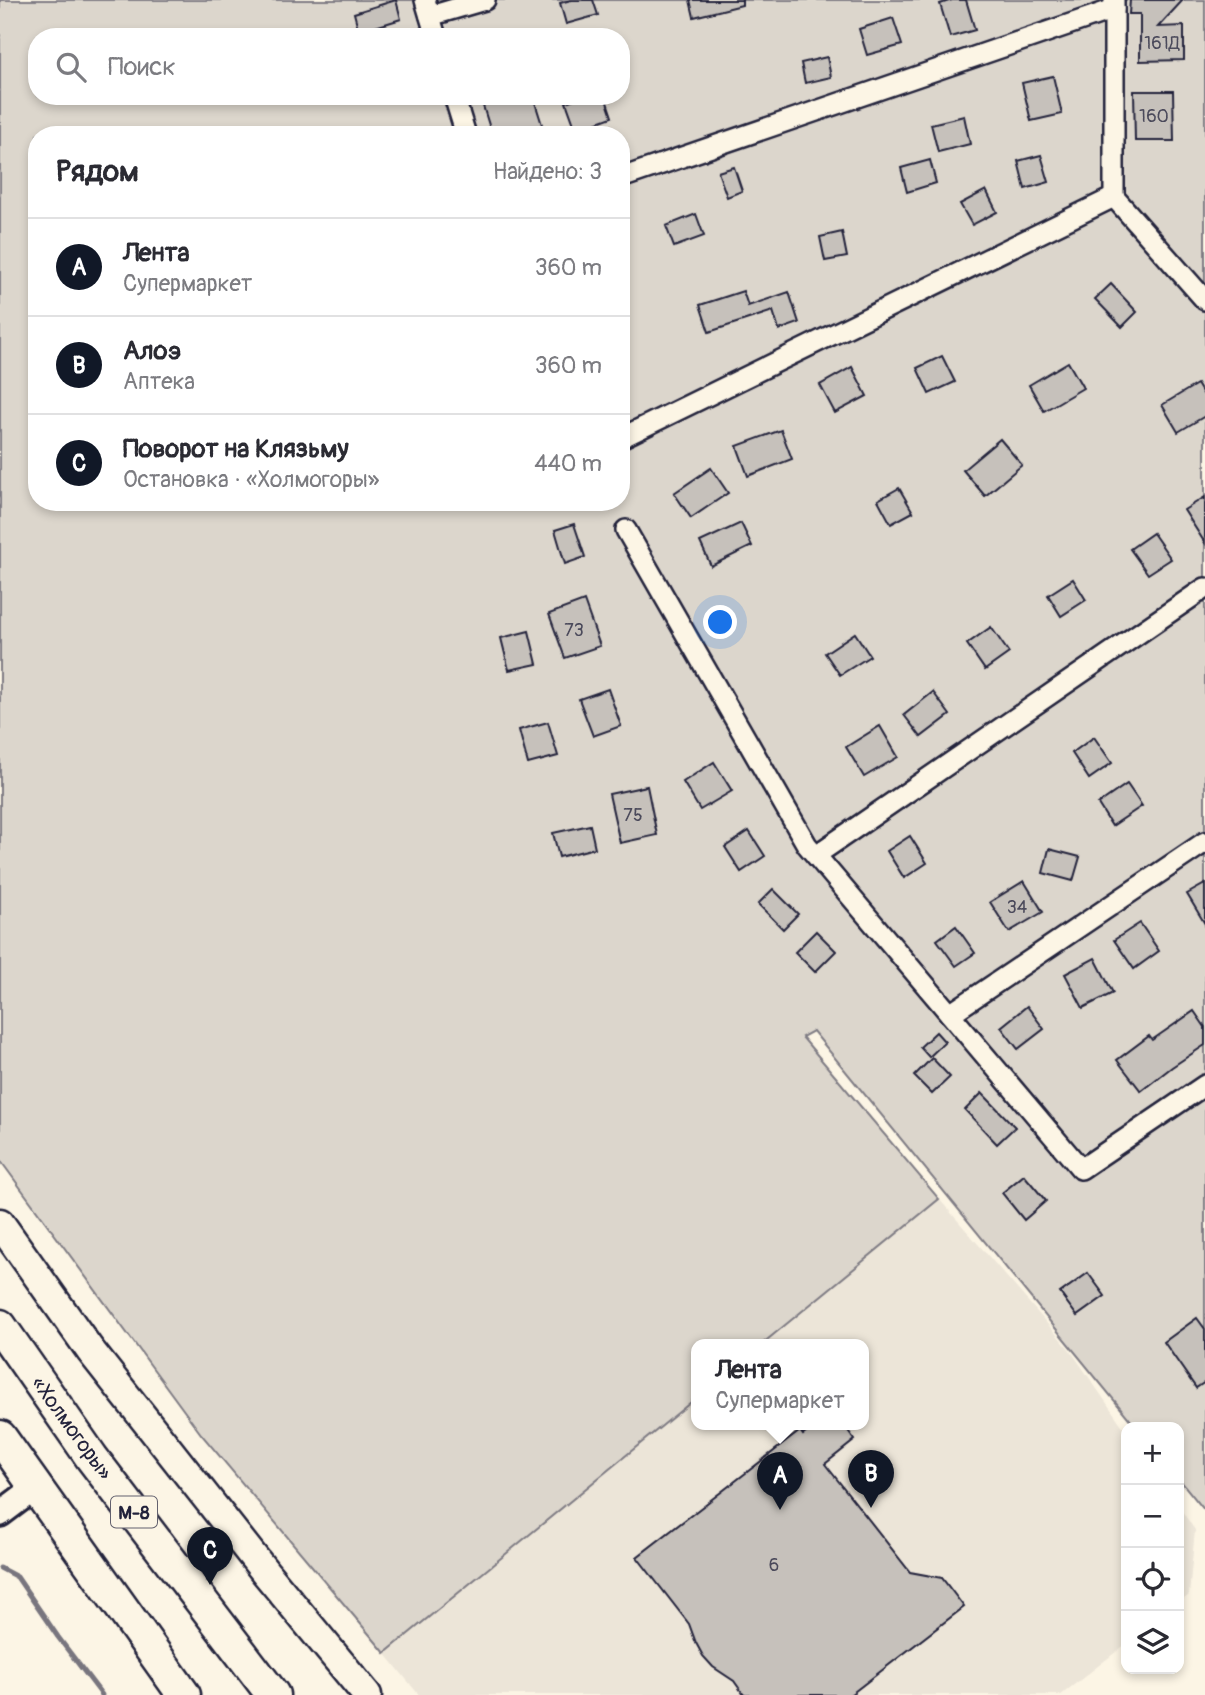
<!DOCTYPE html>
<html lang="ru">
<meta charset="utf-8">
<style>
body{margin:0;font-family:Pangolin,sans-serif;background:#f2f2f3;color:#2b2b33}
.controls{position:absolute;right:21px;bottom:21px;display:grid;overflow:hidden;border-radius:14px;box-shadow:0 4px 10px #0003}
.controls button{width:63px;height:63px;display:grid;place-items:center;padding:0;border:0;border-bottom:2px solid #e1e1e2;background:#fff;color:#2b2b33;font:35px sans-serif}
.you{position:absolute;left:721px;top:623px;width:24px;height:24px;margin:-18px;border:5px solid #fff;border-radius:50%;background:#1a73e8;box-shadow:0 0 0 10px #1a73e833}
.badge{display:grid;place-items:center;width:46px;height:46px;border-radius:50%;background:#111827;color:#fff;font-size:23px;font-weight:700}
.pin{position:absolute;translate:-50% -58px;filter:drop-shadow(0 2px 4px #0008)}
.pin::after{content:'';position:absolute;top:37px;width:24px;height:21px;background:inherit;clip-path:polygon(0 0,100% 0,50% 100%)}
.popup{position:absolute;left:691px;top:1339px;width:178px;height:91px;box-sizing:border-box;display:grid;place-content:center;border-radius:14px;background:#fff;filter:drop-shadow(0 2px 5px #0005);font-size:23px;white-space:nowrap;color:#7c7c81}
.popup b{font-size:26px;color:#2b2b33}
.popup::after{content:'';position:absolute;left:50%;top:100%;margin-left:-14px;border:14px solid transparent;border-top-color:#fff}
.list{margin:0;padding:0;list-style:none}
h2{display:flex;justify-content:space-between;align-items:center;height:91px;margin:0;padding:0 28px;font-size:30px}
h2 small{font-size:23px;font-weight:400;color:#7c7c81}
.list li{display:grid;grid-template-columns:46px 1fr auto;gap:21px;align-items:center;box-sizing:border-box;height:98px;padding:0 28px;border-top:2px solid #e1e1e2}
.list b{display:block;font-size:26px;white-space:nowrap}
.list p{margin:0;font-size:23px;white-space:nowrap;color:#7c7c81}
.list em{font-size:23px;font-style:normal;color:#7c7c81}
.icon{flex:none;width:38px;height:38px;fill:none;stroke:currentColor;stroke-width:2;stroke-linecap:round;stroke-linejoin:round}
.map{position:relative;flex:none;width:1205px;height:1695px;overflow:hidden}
.search{position:absolute;background:#fff;box-shadow:0 4px 10px #0003;left:28px;top:28px;width:602px;height:77px;display:flex;align-items:center;gap:18px;box-sizing:border-box;padding:0 24px;border-radius:28px;color:#7c7c81;font-size:26px}
.panel{position:absolute;background:#fff;box-shadow:0 4px 10px #0003;left:28px;top:126px;width:602px;height:385px;border-radius:28px}
.map>svg:first-child{display:block}
</style>
<div class="map">
<svg width="1205" height="1695" viewBox="0 0 1205 1695">
<rect width="100%" height="100%" fill="#fcf5e5"/>
<filter id="ink" filterUnits="userSpaceOnUse"><feTurbulence type="fractalNoise" baseFrequency=".0143" numOctaves="2"/><feDisplacementMap in="SourceGraphic" scale="14" xChannelSelector="R" yChannelSelector="G"/><feConvolveMatrix kernelMatrix="1 2 1 2 8 2 1 2 1" color-interpolation-filters="sRGB"/></filter>
<g filter="url(#ink)">
<g fill="#ece5d8">
<polygon points="939,1199 1070,1350 1126,1431 1126,1644 1061,1695 419,1695 385,1653 696,1398 696,1424 864,1424 864,1344 762,1344"/>
<polygon points="1179,1507 1195,1530 1189,1595 1179,1603"/>
</g>
<path fill="#dcd6cc" stroke="#7f7c84" stroke-width="2" fill-rule="evenodd" d="M0 0H1205V1511L1179 1479V1427H1136L813 1031 802 1037 939 1199 762 1344H696V1398L385 1653 201 1434 0 1160ZM37 37H621V96H37ZM37 135H621V502H37Z"/>
<g fill="none" stroke-linecap="round" stroke-linejoin="round">
<polyline stroke="#78757e" stroke-width="5" points="0,1568 17,1577 58,1637 102,1695"/>
</g>
<g fill="#c6c1bb" stroke="#22223b" stroke-width="2">
<polygon points="396,0 401,19 359,32 354,13"/>
<polygon points="571,0 593,0 598,15 566,24 560,3"/>
<polygon points="690,0 742,0 742,5 694,17"/>
<polygon points="952,0 966,0 975,30 950,37 940,4"/>
<polygon points="1130,0 1183,0 1158,27 1184,26 1184,60 1140,61 1140,14 1129,14"/>
<polygon points="893,18 902,45 867,55 859,29"/>
<polygon points="827,57 831,77 805,83 801,63"/>
<polygon points="1053,76 1062,114 1031,121 1022,83"/>
<polygon points="1134,91 1173,91 1174,141 1135,141"/>
<polygon points="480,96 533,96 544,131 532,135 492,135"/>
<polygon points="582,96 605,96 612,117 576,130 566,102"/>
<polygon points="964,116 970,144 938,152 931,124"/>
<polygon points="1041,155 1049,182 1025,189 1018,161"/>
<polygon points="930,160 936,183 907,192 901,168"/>
<polygon points="734,167 742,191 727,197 718,172"/>
<polygon points="986,190 997,212 972,225 960,204"/>
<polygon points="696,214 704,236 674,247 666,226"/>
<polygon points="842,232 847,257 825,261 820,237"/>
<polygon points="1111,284 1137,312 1122,327 1095,299"/>
<polygon points="743,291 748,306 789,292 799,323 779,330 773,311 709,332 700,305"/>
<polygon points="942,356 955,382 929,394 917,368"/>
<polygon points="1068,362 1083,388 1044,411 1029,385"/>
<polygon points="852,367 867,396 835,413 820,385"/>
<polygon points="1197,384 1205,397 1205,416 1178,432 1162,405"/>
<polygon points="781,430 792,459 748,476 737,446"/>
<polygon points="1000,439 1022,465 985,496 963,470"/>
<polygon points="711,468 728,493 691,518 674,493"/>
<polygon points="899,488 913,512 891,524 878,500"/>
<polygon points="1205,497 1205,543 1184,510"/>
<polygon points="741,523 752,546 711,566 700,542"/>
<polygon points="574,524 585,557 565,564 555,530"/>
<polygon points="1153,533 1171,559 1148,574 1130,549"/>
<polygon points="1073,579 1086,600 1061,616 1048,595"/>
<polygon points="584,601 600,646 565,658 549,614"/>
<polygon points="991,627 1009,653 985,670 967,644"/>
<polygon points="529,631 537,664 509,670 501,638"/>
<polygon points="855,633 870,656 840,675 825,653"/>
<polygon points="608,689 621,726 593,736 579,699"/>
<polygon points="933,692 950,715 921,737 904,715"/>
<polygon points="548,722 558,756 528,764 519,730"/>
<polygon points="880,726 898,757 864,777 846,747"/>
<polygon points="1094,737 1112,763 1089,779 1072,753"/>
<polygon points="714,762 732,791 700,810 683,782"/>
<polygon points="1127,784 1142,806 1112,826 1098,804"/>
<polygon points="647,786 657,835 620,843 609,794"/>
<polygon points="590,825 595,848 559,857 553,833"/>
<polygon points="749,831 765,856 741,872 725,847"/>
<polygon points="910,836 927,863 904,878 887,851"/>
<polygon points="1049,849 1080,857 1073,881 1043,873"/>
<polygon points="1024,881 1043,912 1009,932 990,902"/>
<polygon points="1205,884 1205,924 1187,894"/>
<polygon points="773,889 798,914 783,929 758,904"/>
<polygon points="1140,923 1159,951 1134,969 1114,940"/>
<polygon points="956,926 975,953 956,966 937,940"/>
<polygon points="816,931 836,951 815,972 795,952"/>
<polygon points="1095,958 1113,993 1083,1008 1065,974"/>
<polygon points="1027,1006 1044,1029 1018,1049 1001,1027"/>
<polygon points="1194,1011 1205,1027 1205,1045 1172,1067 1141,1091 1117,1060 1149,1036 1152,1040"/>
<polygon points="936,1032 945,1042 929,1057 920,1047"/>
<polygon points="932,1058 950,1077 932,1094 914,1076"/>
<polygon points="982,1093 1015,1127 997,1144 965,1110"/>
<polygon points="1024,1175 1046,1201 1024,1220 1002,1193"/>
<polygon points="1088,1273 1105,1296 1077,1316 1060,1293"/>
<polygon points="1197,1318 1205,1329 1205,1382 1196,1388 1164,1342"/>
<polygon points="818,1424 843,1424 855,1440 825,1464 910,1572 942,1578 964,1607 850,1695 744,1695 734,1681 713,1667 703,1656 696,1643 689,1624 637,1557 800,1431 803,1435"/>
</g>
<g fill="none" stroke-linecap="round" stroke-linejoin="round">
<defs>
<g id="minor">
<polyline points="425,0 436,37"/>
<polyline points="430,16 485,0"/>
<polyline points="454,96 466,135"/>
<polyline points="621,178 1114,9"/>
<polyline points="1114,197 1114,0"/>
<polyline points="621,438 1114,197 1205,300"/>
<polyline points="626,530 807,845 1081,1169 1205,1085"/>
<polyline points="816,855 1205,588"/>
<polyline points="950,1014 1205,842"/>
</g>
<polyline id="tertiary" points="0,1514 36,1487"/>
<polyline id="secondary" points="0,1223 90,1350 266,1573 367,1695"/>
<g id="trunk">
<polyline points="0,1326 92,1458 273,1695"/>
<polyline points="0,1437 184,1695"/>
</g>
</defs>
<use href="#minor" stroke="#22223b" stroke-width="24"/>
<use href="#tertiary" stroke="#22223b" stroke-width="30"/>
<use href="#secondary" stroke="#22223b" stroke-width="33"/>
<use href="#trunk" stroke="#22223b" stroke-width="37"/>
<use href="#minor" stroke="#fcf5e5" stroke-width="19"/>
<use href="#tertiary" stroke="#fcf5e5" stroke-width="24"/>
<use href="#secondary" stroke="#fcf5e5" stroke-width="28"/>
<use href="#trunk" stroke="#fcf5e5" stroke-width="32"/>
</g>
</g>
<g text-anchor="middle" stroke-width="7" stroke-linejoin="round" paint-order="stroke">
<g font-size="18" fill="#4b4a5b">
<text x="1162" y="49">161Д</text>
<text x="1154" y="122">160</text>
<text x="574" y="636">73</text>
<text x="633" y="821">75</text>
<text x="1017" y="913">34</text>
<text x="774" y="1571">6</text>
</g>
<rect fill="#fcf5e5" stroke="#63616e" stroke-width="2" x="111" y="1496.5" width="46" height="31" rx="5"/>
<g font-size="19" font-weight="bold" fill="#22223b">
<text x="134" y="1519">М-8</text>
</g>
<g font-size="21" fill="#22223b" stroke="#fcf5e5">
<text transform="translate(72 1428) rotate(54)" y="7">«Холмогоры»</text>
</g>
</g>
</svg>
<div class="controls">
<button>+</button>
<button>−</button>
<button><svg class="icon" aria-label="locate" viewBox="0 0 24 24"><circle cx="12" cy="12" r="6"/><path d="M12 2v4M12 18v4M2 12h4M18 12h4"/></svg></button>
<button><svg class="icon" aria-label="layers" viewBox="0 0 24 24"><path d="M12 4l9 5-9 5-9-5zM3 14l9 5 9-5"/></svg></button>
</div>
<div class="you"></div>
<div class="pin badge" style="left:780px;top:1510px">A</div>
<div class="popup"><b>Лента</b>Супермаркет</div>
<div class="pin badge" style="left:871px;top:1508px">B</div>
<div class="pin badge" style="left:210px;top:1585px">C</div>
<div class="search"><svg class="icon" aria-label="search" viewBox="0 0 24 24"><circle cx="10" cy="10" r="6"/><path d="M15 15l6 6"/></svg>Поиск</div>
<section class="panel">
<h2>Рядом<small>Найдено: 3</small></h2>
<ul class="list">
<li><span class="badge">A</span><div><b>Лента</b><p>Супермаркет</p></div><em>360 m</em></li>
<li><span class="badge">B</span><div><b>Алоэ</b><p>Аптека</p></div><em>360 m</em></li>
<li><span class="badge">C</span><div><b>Поворот на Клязьму</b><p>Остановка · «Холмогоры»</p></div><em>440 m</em></li>
</ul>
</section>
</div>
